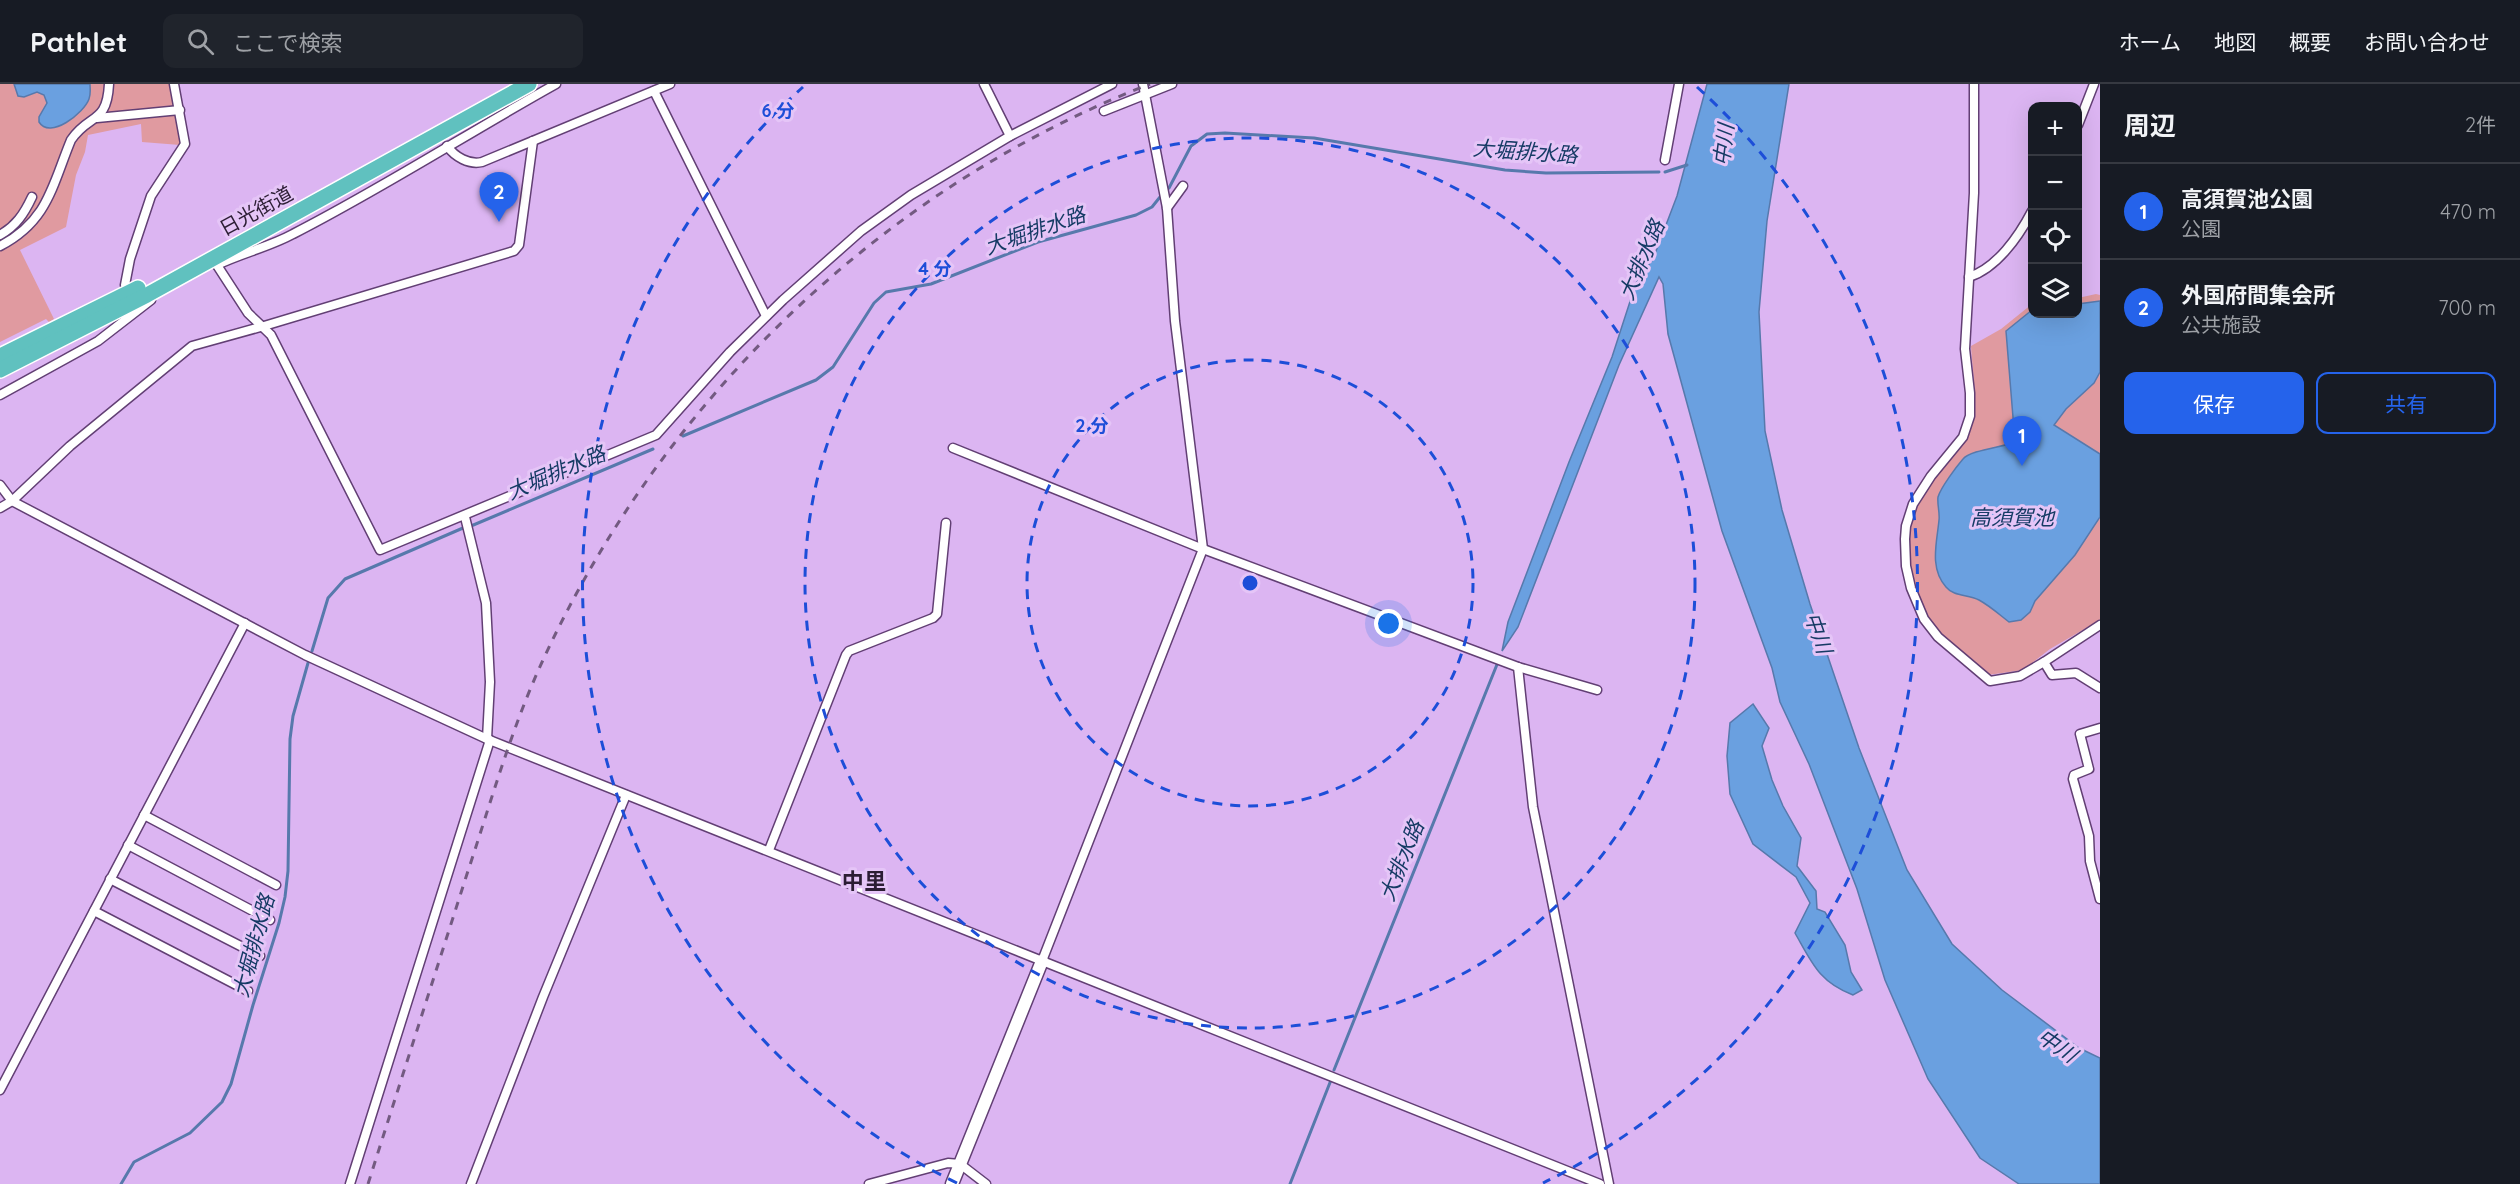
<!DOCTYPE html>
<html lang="ja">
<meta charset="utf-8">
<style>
body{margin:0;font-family:Quicksand,"Noto Sans JP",sans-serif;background:#20242c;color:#f1f3f6}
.controls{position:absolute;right:18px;top:18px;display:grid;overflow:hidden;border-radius:12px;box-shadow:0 6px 24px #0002}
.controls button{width:54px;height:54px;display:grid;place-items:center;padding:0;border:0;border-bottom:2px solid #363941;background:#171b24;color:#f1f3f6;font:30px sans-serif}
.you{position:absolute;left:1389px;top:540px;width:21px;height:21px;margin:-15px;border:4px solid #fff;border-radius:50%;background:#1a73e8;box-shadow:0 0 0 9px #1a73e833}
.badge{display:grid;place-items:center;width:39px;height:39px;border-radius:50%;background:#2563eb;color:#fff;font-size:20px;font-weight:700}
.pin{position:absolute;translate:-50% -50px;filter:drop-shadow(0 2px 3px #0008)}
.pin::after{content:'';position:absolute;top:32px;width:21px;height:18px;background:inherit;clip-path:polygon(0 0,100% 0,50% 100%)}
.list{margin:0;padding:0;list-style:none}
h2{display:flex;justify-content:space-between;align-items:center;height:78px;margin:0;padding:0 24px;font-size:26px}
h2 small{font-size:20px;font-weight:400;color:#9ea1a6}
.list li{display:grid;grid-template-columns:39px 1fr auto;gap:18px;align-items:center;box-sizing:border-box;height:96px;padding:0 24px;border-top:2px solid #363941}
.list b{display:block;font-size:22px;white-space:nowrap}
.list p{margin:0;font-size:20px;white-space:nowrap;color:#9ea1a6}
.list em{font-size:20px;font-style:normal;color:#9ea1a6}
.actions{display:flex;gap:12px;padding:18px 24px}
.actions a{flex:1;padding:14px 0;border:2px solid #2563eb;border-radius:12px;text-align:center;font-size:21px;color:#2563eb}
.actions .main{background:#2563eb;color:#fff}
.icon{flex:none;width:33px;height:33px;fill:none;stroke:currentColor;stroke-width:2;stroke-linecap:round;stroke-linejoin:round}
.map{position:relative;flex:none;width:2100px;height:1100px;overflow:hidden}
header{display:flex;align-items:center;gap:36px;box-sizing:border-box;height:84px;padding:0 30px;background:#171b24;border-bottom:2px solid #363941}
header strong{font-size:28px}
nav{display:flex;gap:33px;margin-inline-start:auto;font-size:21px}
.search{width:420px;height:54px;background:#20242c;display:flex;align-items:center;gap:15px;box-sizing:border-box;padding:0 21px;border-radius:12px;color:#9ea1a6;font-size:22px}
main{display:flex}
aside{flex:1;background:#171b24}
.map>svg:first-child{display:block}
</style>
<header>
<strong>Pathlet</strong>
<div class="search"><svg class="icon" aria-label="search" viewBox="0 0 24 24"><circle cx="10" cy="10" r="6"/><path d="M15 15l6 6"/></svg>ここで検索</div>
<nav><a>ホーム</a><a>地図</a><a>概要</a><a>お問い合わせ</a></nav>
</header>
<main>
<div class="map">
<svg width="2100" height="1100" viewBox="0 0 2100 1100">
<rect width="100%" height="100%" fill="#dcb5f2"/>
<g fill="#e09aa0">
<polygon points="0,0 171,0 182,57 180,61 142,58 141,40 88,51 85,68 76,91 66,143 20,166 54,235 49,238 46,235 0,258"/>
<path d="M2096 210 2100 211V536L2050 565 2023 586 1988 591C1969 575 1945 559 1930 539 1904 503 1900 443 1926 406 1939 385 1963 367 1971 344 1979 324 1972 284 1971 262L2001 245 2032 220V230H2078V214Z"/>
</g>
<g fill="#6aa0e0" stroke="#5779ac" stroke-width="1.5">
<path d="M14 0H90C90 5 91 10 89 15 84 29 50 56 39 38V33L47 19 44 11 37 8 24 13 18 12Z"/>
<polygon points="1707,0 1789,0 1767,137 1759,228 1765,347 1782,426 1810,520 1859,664 1907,786 1952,860 2002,906 2079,964 2100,974 2100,1100 2019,1100 1980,1074 1928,995 1885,896 1857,805 1809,680 1780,618 1772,584 1722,447 1668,250 1663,200 1659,193 1619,281 1518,543 1502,567 1508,538 1569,378 1612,273 1636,199 1653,175 1677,112"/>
<path d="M2100 217V288L2094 299 2066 325 2054 341 2100 370V433L2075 471 2035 517 2030 528 2021 536 2009 538C2000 531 1990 522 1979 516 1968 510 1954 513 1946 503 1929 484 1937 458 1939 436 1940 429 1937 420 1938 413 1941 403 1957 382 1963 375 1970 366 2004 363 2015 358L2006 247 2032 226V230H2078V220Z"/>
<path d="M1753 620 1769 644 1762 662 1772 696 1783 722 1801 754 1797 782 1816 807 1817 825 1825 828 1845 861 1851 888 1862 906 1853 911C1819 898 1812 879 1795 849L1810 819 1796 793 1753 760 1730 710 1727 672 1730 639Z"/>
</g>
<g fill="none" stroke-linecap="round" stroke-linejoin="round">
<g stroke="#5779ac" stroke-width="3">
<polyline points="1665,88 1687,81"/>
<polyline points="1169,104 1191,62 1207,50 1225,49 1314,54 1505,86 1546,89 1659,88"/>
<polyline points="683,352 816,296 833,283 874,219 886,208 931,200 1038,158 1136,131 1152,123 1160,113"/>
<polyline points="471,442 653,365"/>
<polyline points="312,567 328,514 345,495 463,444"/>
<polyline points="1334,986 1498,578"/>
<polyline points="121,1100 134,1078 190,1049 222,1018 231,1000 253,921 279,839 285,813 288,787 290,655 293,632 308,579"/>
<polyline points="1290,1100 1331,996"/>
</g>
<defs>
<g id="street">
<polyline points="984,0 1010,52"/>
<polyline points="1974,0 1974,109 1965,265 1970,309 1970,332 1963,353 1931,392 1913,420 1906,442 1905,455 1906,482 1911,504 1924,535 1938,553 1990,597 2020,592 2044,578 2052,591 2076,589 2100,604"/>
<polyline points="654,7 766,232"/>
<polyline points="1104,27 1172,0"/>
<polyline points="97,34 180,26"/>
<polyline points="2078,41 2094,0"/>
<path d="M447 62C455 73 469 81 482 78L670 0"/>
<polyline points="1665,76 1679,0"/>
<polyline points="1167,124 1183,102"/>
<path d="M0 151C16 142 24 130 32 113"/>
<path d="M0 162C48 137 52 102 71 56 89 29 107 41 109 0"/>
<polyline points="213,175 248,229 271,251 380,466 656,351 730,268 783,216 861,147 911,111 1010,52 1112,0"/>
<path d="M217 181C242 169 269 163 293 150 383 104 468 49 556 0"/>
<path d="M1969 193C1997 184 2019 152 2032 127"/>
<polyline points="129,210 125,201 130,175 151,112 185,60 174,0"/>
<polyline points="0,311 98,257 151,216 149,213"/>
<polyline points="953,364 1203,465 1518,583 1597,606"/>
<polyline points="0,401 12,417 305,571 487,655 1600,1100"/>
<polyline points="0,424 12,417 70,362 192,262 264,242 514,167 519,161 533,57"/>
<polyline points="465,433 486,519 490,598 487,655"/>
<polyline points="2044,578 2100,541"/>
<polyline points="1518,583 1533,723 1609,1100"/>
<polyline points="2100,644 2080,650 2089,685 2074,691 2073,695 2089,752 2090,777 2100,815"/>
<polyline points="144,731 276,801"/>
<polyline points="128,761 270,836"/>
<polyline points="769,766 846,571 849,567 933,534 937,530 946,439"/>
<polyline points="110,795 260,872"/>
<polyline points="94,827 248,907"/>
<polyline points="1042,877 1203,465 1175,237 1167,124 1143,0"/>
<polyline points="0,1006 245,539"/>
<polyline points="350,1100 490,656"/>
<polyline points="471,1100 543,913 626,711"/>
<polyline points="869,1100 948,1079 960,1080 986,1100"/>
</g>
<polyline id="secondary" points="952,1100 1042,877"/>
<g id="highway">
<polyline points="0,272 138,204"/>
<polyline points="0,286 147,211 529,0"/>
</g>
</defs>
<use href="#street" stroke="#623f74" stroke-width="11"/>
<use href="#secondary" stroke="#623f74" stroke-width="15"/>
<use href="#highway" stroke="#fff" stroke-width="18"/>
<use href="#street" stroke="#fff" stroke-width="8"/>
<use href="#secondary" stroke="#fff" stroke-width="12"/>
<use href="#highway" stroke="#60c1bf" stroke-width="15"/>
<path stroke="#735a81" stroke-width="3" stroke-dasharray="8 8" stroke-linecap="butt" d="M368 1100C401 996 434 893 467 790 491 718 511 645 543 576 663 316 882 104 1150 0"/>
</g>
<g fill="none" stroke="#1d4ed8" stroke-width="3" stroke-dasharray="10 8">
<circle cx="1250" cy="499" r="223"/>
<circle cx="1250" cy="499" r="445"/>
<path d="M957 1099A668 668 0 0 1 803 3M1697 3A668 668 0 0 1 1543 1099"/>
</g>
<g text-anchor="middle" stroke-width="6" stroke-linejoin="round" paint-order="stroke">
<g font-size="20" fill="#2c1d34" stroke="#e5c5f7">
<text transform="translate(256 127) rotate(-29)" y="7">日光街道</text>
</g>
<g font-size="21" font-style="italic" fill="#163b65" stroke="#e5c5f7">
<text transform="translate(1724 61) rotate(-83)" y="7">中川</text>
<text transform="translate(1525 68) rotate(4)" y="7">大堀排水路</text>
<text transform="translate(1035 147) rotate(-19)" y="7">大堀排水路</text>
<text transform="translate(1642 176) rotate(-67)" y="7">大排水路</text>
<text transform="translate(556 389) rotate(-23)" y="7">大堀排水路</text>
<text x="2012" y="441">高須賀池</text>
<text transform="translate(1818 549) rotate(71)" y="7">中川</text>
<text transform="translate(1402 777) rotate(-68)" y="7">大排水路</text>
<text transform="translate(254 862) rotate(-75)" y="7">大堀排水路</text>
<text transform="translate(2057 962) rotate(34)" y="7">中川</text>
</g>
<g font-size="22" font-weight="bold" fill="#2c1d34" stroke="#e5c5f7">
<text x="864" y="805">中里</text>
</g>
</g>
<circle cx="1250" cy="499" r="9" fill="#1d4ed8" stroke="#e5c5f7" stroke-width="3"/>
<g font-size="18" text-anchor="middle" font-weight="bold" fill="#1d4ed8" stroke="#e5c5f7" stroke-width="6" stroke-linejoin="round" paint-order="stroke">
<text x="778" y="33">6 分</text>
<text x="935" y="191">4 分</text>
<text x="1092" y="348">2 分</text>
</g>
</svg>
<div class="controls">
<button>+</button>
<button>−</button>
<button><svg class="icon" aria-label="locate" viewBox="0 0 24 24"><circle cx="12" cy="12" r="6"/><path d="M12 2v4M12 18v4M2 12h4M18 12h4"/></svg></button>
<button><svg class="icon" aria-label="layers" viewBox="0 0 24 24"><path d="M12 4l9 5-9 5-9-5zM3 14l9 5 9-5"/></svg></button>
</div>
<div class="you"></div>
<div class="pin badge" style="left:2022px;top:382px">1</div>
<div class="pin badge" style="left:499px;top:138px">2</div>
</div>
<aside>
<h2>周辺<small>2件</small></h2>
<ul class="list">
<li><span class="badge">1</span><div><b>高須賀池公園</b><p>公園</p></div><em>470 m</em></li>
<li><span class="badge">2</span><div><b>外国府間集会所</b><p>公共施設</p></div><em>700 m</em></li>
</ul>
<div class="actions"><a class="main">保存</a><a>共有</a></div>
</aside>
</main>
